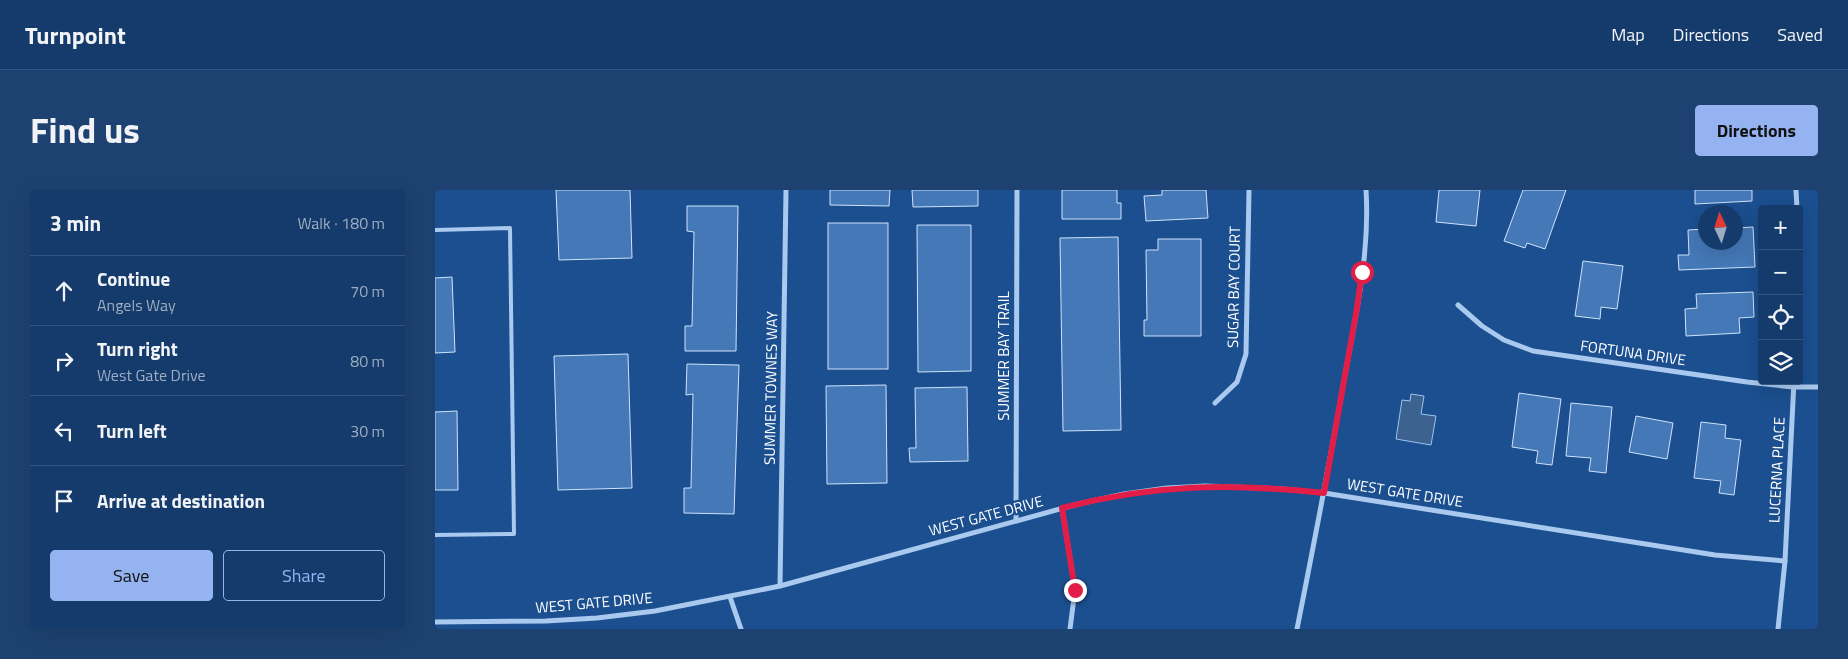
<!DOCTYPE html>
<meta charset="utf-8">
<style>
body{margin:0;font-family:"Titillium Web",sans-serif;background:#1d4271;color:#f1f3f6}
.controls{position:absolute;right:15px;top:15px;display:grid;overflow:hidden;border-radius:5px;box-shadow:0 5px 20px #0002}
.controls button{width:45px;height:45px;display:grid;place-items:center;padding:0;border:0;border-bottom:1px solid #33557e;background:#143b6b;color:#f1f3f6;font:25px sans-serif}
.compass{position:absolute;left:1263px;top:15px;width:45px;height:45px;border-radius:50%;background:#143b6b;box-shadow:0 5px 20px #0002;rotate:356deg}
.stop{position:absolute;width:15px;height:15px;margin:-11px;border:4px solid #e11d48;border-radius:50%;background:#fff}
.stop.end{background:#e11d48;border-color:#fff;box-shadow:0 1px 5px #0008}
.list{margin:0;padding:0;list-style:none}
h2{display:flex;justify-content:space-between;align-items:center;height:65px;margin:0;padding:0 20px;font-size:21px}
h2 small{font-size:16px;font-weight:400;color:#9dadc1}
.list li{display:grid;grid-template-columns:32px 1fr auto;gap:15px;align-items:center;box-sizing:border-box;height:70px;padding:0 20px;border-top:1px solid #33557e}
.list b{display:block;font-size:19px;white-space:nowrap}
.list p{margin:0;font-size:16px;white-space:nowrap;color:#9dadc1}
.list em{font-size:16px;font-style:normal;color:#9dadc1}
.actions{display:flex;gap:10px;padding:15px 20px}
.actions a{flex:1;padding:11px 0;border:1px solid #95b2f1;border-radius:5px;text-align:center;font-size:18px;color:#95b2f1}
.actions .main{background:#95b2f1;color:#111}
.icon{flex:none;width:28px;height:28px;fill:none;stroke:currentColor;stroke-width:2;stroke-linecap:round;stroke-linejoin:round}
.map{position:relative;flex:none;width:1383px;height:439px;overflow:hidden;border-radius:5px}
header{display:flex;align-items:center;gap:30px;box-sizing:border-box;height:70px;padding:0 25px;background:#143b6b;border-bottom:1px solid #33557e}
header strong{font-size:24px}
nav{display:flex;gap:28px;margin-inline-start:auto;font-size:18px}
.intro{display:flex;align-items:center;justify-content:space-between;box-sizing:border-box;height:120px;padding:0 30px}
h1{margin:0;font-size:35px}
.button{padding:12px 22px;border-radius:5px;background:#95b2f1;color:#111;font-size:18px;font-weight:700}
main{display:flex;gap:30px;padding:0 30px}
aside{flex:1;background:#143b6b;border-radius:5px;box-shadow:0 5px 20px #0002}
.map>svg:first-child{display:block}
</style>
<header>
<strong>Turnpoint</strong>
<nav><a>Map</a><a>Directions</a><a>Saved</a></nav>
</header>
<div class="intro"><h1>Find us</h1><a class="button">Directions</a></div>
<main>
<aside>
<h2>3 min<small>Walk · 180 m</small></h2>
<ul class="list">
<li><svg class="icon" aria-label="ahead" viewBox="0 0 24 24"><path d="M12 20V5M6 11l6-6 6 6"/></svg><div><b>Continue</b><p>Angels Way</p></div><em>70 m</em></li>
<li><svg class="icon" aria-label="right" viewBox="0 0 24 24"><path d="M7 20v-9h11M14 6l5 5-5 5"/></svg><div><b>Turn right</b><p>West Gate Drive</p></div><em>80 m</em></li>
<li><svg class="icon" aria-label="left" viewBox="0 0 24 24"><path d="M17 20v-9H6M10 6l-5 5 5 5"/></svg><div><b>Turn left</b></div><em>30 m</em></li>
<li><svg class="icon" aria-label="arrive" viewBox="0 0 24 24"><path d="M6 21V4h12l-3 4 3 4H6"/></svg><div><b>Arrive at destination</b></div></li>
</ul>
<div class="actions"><a class="main">Save</a><a>Share</a></div>
</aside>
<div class="map">
<svg width="1383" height="439" viewBox="0 0 1383 439">
<rect width="100%" height="100%" fill="#1b4f8f"/>
<polygon fill="#3c6290" stroke="#9cc4f0" points="976,204 989,206 986,224 1001,226 996,255 961,249 967,210 975,211"/>
<g fill="#4478b7" stroke="#cfe3fa">
<polygon points="121,0 195,0 197,68 124,70"/>
<polygon points="395,0 455,0 454,16 395,15"/>
<polygon points="477,0 543,0 543,16 478,17"/>
<polygon points="627,0 682,0 682,13 686,13 686,29 627,29"/>
<polygon points="727,0 771,0 773,28 711,31 709,6 727,5"/>
<polygon points="1004,0 1045,0 1041,36 1001,32"/>
<polygon points="1088,0 1131,0 1110,59 1092,53 1090,58 1069,51"/>
<polygon points="1260,0 1317,0 1317,11 1260,14"/>
<polygon points="252,16 303,16 301,161 250,161 250,136 257,136 259,42 252,41"/>
<rect x="393" y="33" width="60" height="146"/>
<polygon points="482,35 536,35 536,181 483,182"/>
<polygon points="1318,37 1320,77 1244,80 1243,65 1254,65 1253,40 1270,39 1270,52 1300,52 1300,38"/>
<polygon points="683,47 686,240 628,241 625,48"/>
<polygon points="723,49 766,49 766,146 709,146 709,130 712,130 711,60 723,60"/>
<polygon points="1148,71 1188,76 1182,119 1166,117 1165,129 1140,126"/>
<polygon points="17,87 20,162 0,163 0,88"/>
<polygon points="1318,102 1319,127 1304,128 1305,143 1251,146 1250,119 1262,118 1261,104"/>
<polygon points="193,164 197,298 123,300 119,166"/>
<polygon points="252,174 304,175 299,324 249,323 249,298 256,298 258,204 251,205"/>
<polygon points="451,195 452,293 392,294 391,196"/>
<polygon points="532,197 533,271 475,272 474,258 481,258 480,198"/>
<polygon points="1084,203 1126,209 1117,275 1101,273 1103,261 1077,257"/>
<polygon points="1136,213 1177,217 1171,283 1154,281 1156,268 1131,266"/>
<polygon points="22,221 23,300 0,300 0,222"/>
<polygon points="1201,226 1238,233 1232,269 1194,262"/>
<polygon points="1266,232 1291,235 1290,248 1306,250 1299,305 1284,303 1286,291 1259,288"/>
</g>
<g fill="none" stroke-linecap="round" stroke-linejoin="round">
<polyline stroke="#a9c9ee" stroke-width="4" points="0,40 75,38 79,344 0,345"/>
<g stroke="#a9c9ee" stroke-width="5">
<polyline points="1361,0 1362,19"/>
<polyline points="1023,115 1047,136 1069,150 1098,161 1312,192 1358,197 1383,197"/>
<polyline points="780,213 802,192 811,164 814,0"/>
<polyline points="627,318 640,400 635,439"/>
<polyline points="581,331 582,0"/>
<polyline points="345,396 351,0"/>
<polyline points="295,407 306,439"/>
<polyline points="0,432 111,431 162,428 220,421 345,396 643,314 689,304 732,298 770,296 847,299 889,303 1280,365 1350,371"/>
<path d="M862 439C879 354 895 270 910 185 921 124 935 62 931 0"/>
<polyline points="1343,439 1350,371 1359,191"/>
</g>
</g>
<g fill="none" stroke-linecap="round" stroke-linejoin="round">
<path stroke="#e11d48" stroke-width="6" d="M640 400 627 318C719 294 795 293 889 303L922 118 927 82"/>
</g>
<g text-anchor="middle" stroke-width="4.5" stroke-linejoin="round" paint-order="stroke">
<g font-size="15" fill="#fff" stroke="#1b4f8f">
<text transform="translate(799 97) rotate(-89)" y="5">SUGAR BAY COURT</text>
<text transform="translate(1198 163) rotate(8)" y="5">FORTUNA DRIVE</text>
<text transform="translate(569 166) rotate(-90)" y="5">SUMMER BAY TRAIL</text>
<text transform="translate(336 198) rotate(-89)" y="5">SUMMER TOWNES WAY</text>
<text transform="translate(1342 280) rotate(-87)" y="5">LUCERNA PLACE</text>
<text transform="translate(970 303) rotate(9)" y="5">WEST GATE DRIVE</text>
<text transform="translate(551 326) rotate(-15)" y="5">WEST GATE DRIVE</text>
<text transform="translate(159 413) rotate(-5)" y="5">WEST GATE DRIVE</text>
</g>
</g>
</svg>
<div class="controls">
<button>+</button>
<button>−</button>
<button><svg class="icon" aria-label="locate" viewBox="0 0 24 24"><circle cx="12" cy="12" r="6"/><path d="M12 2v4M12 18v4M2 12h4M18 12h4"/></svg></button>
<button><svg class="icon" aria-label="layers" viewBox="0 0 24 24"><path d="M12 4l9 5-9 5-9-5zM3 14l9 5 9-5"/></svg></button>
</div>
<svg class="compass" viewBox="-18 -18 36 36"><path d="M0-13l5 13h-10z" fill="#e53935"/><path d="M0 13l5-13h-10z" fill="#9dadc1"/></svg>
<div class="stop" style="left:927px;top:82px"></div>
<div class="stop end" style="left:640px;top:400px"></div>
</div>
</main>
